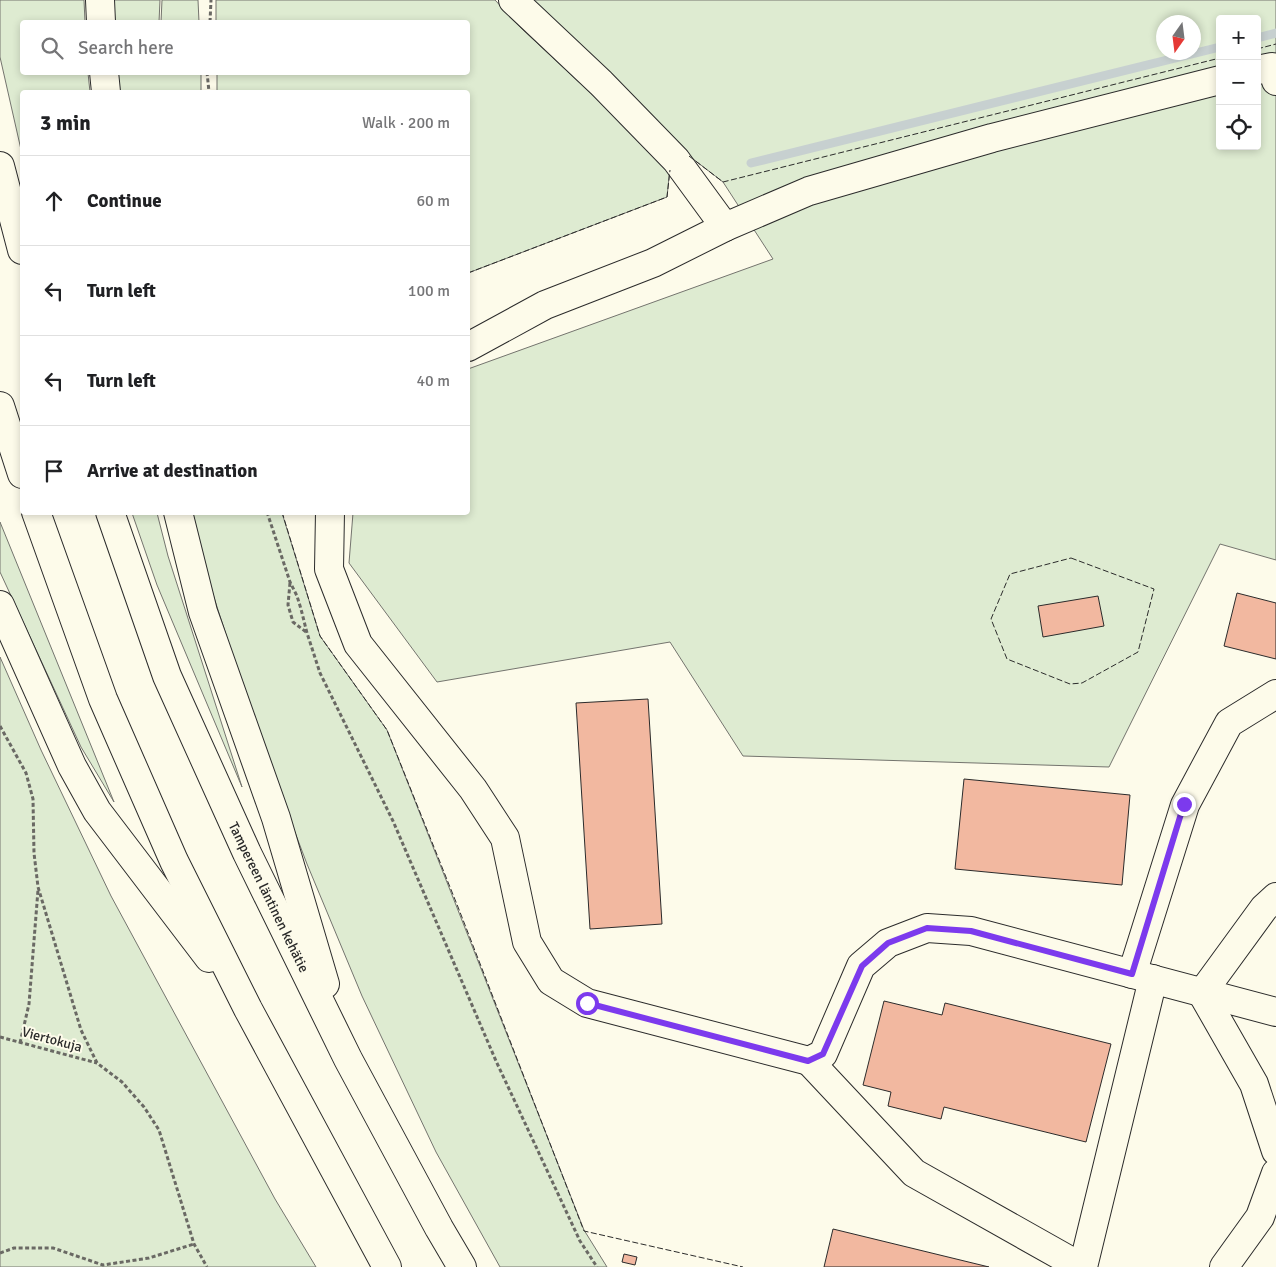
<!DOCTYPE html>
<meta charset="utf-8">
<style>
body{margin:0;font-family:Signika,sans-serif;background:#f2f2f2;color:#202124}
.controls{position:absolute;right:15px;top:15px;display:grid;overflow:hidden;border-radius:5px;box-shadow:0 2px 8px #0003}
.controls button{width:45px;height:45px;display:grid;place-items:center;padding:0;border:0;border-bottom:1px solid #e0e0e0;background:#fff;color:#202124;font:25px sans-serif}
.compass{position:absolute;left:1156px;top:15px;width:45px;height:45px;border-radius:50%;background:#fff;box-shadow:0 2px 8px #0003;rotate:194deg}
.stop{position:absolute;width:15px;height:15px;margin:-11px;border:4px solid #7c3aed;border-radius:50%;background:#fff}
.stop.end{background:#7c3aed;border-color:#fff;box-shadow:0 1px 5px #0008}
.list{margin:0;padding:0;list-style:none}
h2{display:flex;justify-content:space-between;align-items:center;height:65px;margin:0;padding:0 20px;font-size:21px}
h2 small{font-size:16px;font-weight:400;color:#757577}
.list li{display:grid;grid-template-columns:32px 1fr auto;gap:15px;align-items:center;box-sizing:border-box;height:90px;padding:0 20px;border-top:1px solid #e0e0e0}
.list b{display:block;font-size:19px;white-space:nowrap}
.list em{font-size:16px;font-style:normal;color:#757577}
.icon{flex:none;width:28px;height:28px;fill:none;stroke:currentColor;stroke-width:2;stroke-linecap:round;stroke-linejoin:round}
.map{position:relative;flex:none;width:1276px;height:1267px;overflow:hidden}
.search{position:absolute;background:#fff;box-shadow:0 2px 8px #0003;left:20px;top:20px;width:450px;height:55px;display:flex;align-items:center;gap:12px;box-sizing:border-box;padding:0 18px;border-radius:5px;color:#757577;font-size:19px}
.panel{position:absolute;background:#fff;box-shadow:0 2px 8px #0003;left:20px;top:90px;width:450px;height:425px;border-radius:5px}
.map>svg:first-child{display:block}
</style>
<div class="map">
<svg width="1276" height="1267" viewBox="0 0 1276 1267">
<rect width="100%" height="100%" fill="#fdfbea"/>
<g fill="#deebd1" stroke="#74746e" fill-rule="evenodd">
<polygon points="0,0 84,0 85,22 22,22 22,72 88,73 90,92 22,92 22,154 0,57"/>
<polygon points="111,0 160,0 159,22 113,22"/>
<polygon points="162,0 198,0 199,22 161,22"/>
<polygon points="216,0 495,0 520,27 670,167 667,197 468,273 468,92 217,92 217,73 468,72 468,22 216,22"/>
<path d="M530 0H1276V560L1220 544 1109 767 743 756 670 642 437 682 349 563 353 513 468 512V369L773 259 723 182 684 152ZM1220 19H1257V146H1220ZM1164 22H1194V52H1164Z"/>
<polygon points="117,73 201,73 201,92 118,92"/>
<polygon points="132,513 157,513 168,556 242,787 157,585"/>
<polygon points="192,513 282,513 320,636 387,730 584,1230 607,1267 500,1267 436,1152 362,996 307,864 261,743 208,579"/>
<polygon points="0,522 114,802 81,747 0,572"/>
<polygon points="0,657 41,750 111,896 275,1199 316,1267 0,1267"/>
</g>
<g fill="none" stroke-linecap="round" stroke-linejoin="round">
<g stroke="#c7d0d0" stroke-width="9">
<polyline points="1257,38 1276,33"/>
<polyline points="751,163 1220,47"/>
</g>
</g>
<g fill="#f2b8a0" stroke="#2b2b2b">
<polygon points="1237,593 1276,603 1276,659 1224,646"/>
<polygon points="1098,596 1104,626 1043,637 1038,606"/>
<polygon points="648,699 662,924 590,929 576,703"/>
<polygon points="964,779 1130,795 1122,885 955,869"/>
<polygon points="884,1001 942,1015 945,1003 1111,1044 1086,1142 944,1107 941,1119 888,1106 891,1092 863,1085"/>
<polygon points="833,1229 989,1267 824,1267"/>
<polygon points="624,1254 637,1257 635,1265 622,1262"/>
</g>
<g fill="none" stroke-linecap="round" stroke-linejoin="round">
<defs>
<g id="minor">
<polyline points="513,0 601,83 676,160 725,227 809,191 992,138 1220,80"/>
<polyline points="1257,70 1272,67 1276,81"/>
<polyline points="468,347 545,305 653,263 725,227"/>
<polyline points="330,512 329,569 358,644 473,789 505,838 527,942 551,981 587,1003 809,1061 823,1054 861,966 888,943 927,928 971,931 1276,1012"/>
<polyline points="1276,897 1264,908 1202,993 1254,1084 1276,1151"/>
<polyline points="1132,974 1185,805 1229,723 1276,694"/>
<polyline points="809,1061 914,1173 1081,1267"/>
<polyline points="1083,1267 1153,979"/>
<polyline points="1224,1267 1260,1217 1276,1173"/>
</g>
<g id="highway">
<polyline points="100,0 101,22"/>
<polyline points="104,72 106,92"/>
<polyline points="0,166 22,250"/>
<polyline points="0,406 22,474"/>
<polyline points="36,512 103,699 174,861 248,1009 387,1267"/>
<polyline points="110,512 167,676 247,853 348,1059 439,1228 462,1267"/>
<polyline points="178,512 203,612 276,818 325,984"/>
<polyline points="0,605 72,766 97,811 209,958"/>
</g>
</defs>
<use href="#minor" stroke="#2b2b2b" stroke-width="30"/>
<use href="#highway" stroke="#2b2b2b" stroke-width="30"/>
<g stroke="#6a6964" stroke-width="3" stroke-dasharray="4 2.5" stroke-linecap="butt">
<polyline points="210,22 211,0"/>
<polyline points="207,72 209,92"/>
<polyline points="267,512 290,582 297,596 301,609 307,633 320,673 393,821 496,1061 580,1241 597,1267"/>
<polyline points="290,583 288,605 293,622 306,632"/>
<polyline points="0,726 26,773 33,799 34,853 38,887 81,1030 97,1063 122,1082 144,1107 159,1130 194,1244 207,1267"/>
<polyline points="0,1037 97,1063"/>
<polyline points="20,1043 29,1004 38,890"/>
<polyline points="0,1253 14,1248 53,1248 103,1265 149,1258 194,1244"/>
</g>
<use href="#minor" stroke="#fdfbea" stroke-width="28"/>
<use href="#highway" stroke="#fdfbea" stroke-width="28"/>
<g stroke="#2b2b2b" stroke-width="1" stroke-dasharray="6 2.5" stroke-linecap="butt">
<polyline points="1257,49 1276,44"/>
<polyline points="689,156 723,182 1220,58"/>
<polyline points="468,273 667,197 670,170"/>
<polyline points="282,512 320,636 387,730 458,907 584,1231 743,1267"/>
<polygon points="1071,558 1154,589 1138,652 1082,683 1070,684 1007,659 991,619 1010,574"/>
</g>
</g>
<g fill="none" stroke-linecap="round" stroke-linejoin="round">
<polyline stroke="#7c3aed" stroke-width="6" points="587,1003 808,1061 823,1054 862,966 888,943 927,928 971,931 1132,974 1184,804"/>
</g>
<g text-anchor="middle" stroke-width="4" stroke-linejoin="round" paint-order="stroke">
<g font-size="14" fill="#2b2b2b" stroke="#fdfbea">
<text transform="translate(269 897) rotate(64)" y="5">Tampereen läntinen kehätie</text>
<text transform="translate(52 1039) rotate(15)" y="5">Viertokuja</text>
</g>
</g>
</svg>
<div class="controls">
<button>+</button>
<button>−</button>
<button><svg class="icon" aria-label="locate" viewBox="0 0 24 24"><circle cx="12" cy="12" r="6"/><path d="M12 2v4M12 18v4M2 12h4M18 12h4"/></svg></button>
</div>
<svg class="compass" viewBox="-18 -18 36 36"><path d="M0-13l5 13h-10z" fill="#e53935"/><path d="M0 13l5-13h-10z" fill="#757577"/></svg>
<div class="stop" style="left:587px;top:1003px"></div>
<div class="stop end" style="left:1184px;top:804px"></div>
<div class="search"><svg class="icon" aria-label="search" viewBox="0 0 24 24"><circle cx="10" cy="10" r="6"/><path d="M15 15l6 6"/></svg>Search here</div>
<section class="panel">
<h2>3 min<small>Walk · 200 m</small></h2>
<ul class="list">
<li><svg class="icon" aria-label="ahead" viewBox="0 0 24 24"><path d="M12 20V5M6 11l6-6 6 6"/></svg><div><b>Continue</b></div><em>60 m</em></li>
<li><svg class="icon" aria-label="left" viewBox="0 0 24 24"><path d="M17 20v-9H6M10 6l-5 5 5 5"/></svg><div><b>Turn left</b></div><em>100 m</em></li>
<li><svg class="icon" aria-label="left" viewBox="0 0 24 24"><path d="M17 20v-9H6M10 6l-5 5 5 5"/></svg><div><b>Turn left</b></div><em>40 m</em></li>
<li><svg class="icon" aria-label="arrive" viewBox="0 0 24 24"><path d="M6 21V4h12l-3 4 3 4H6"/></svg><div><b>Arrive at destination</b></div></li>
</ul>
</section>
</div>
